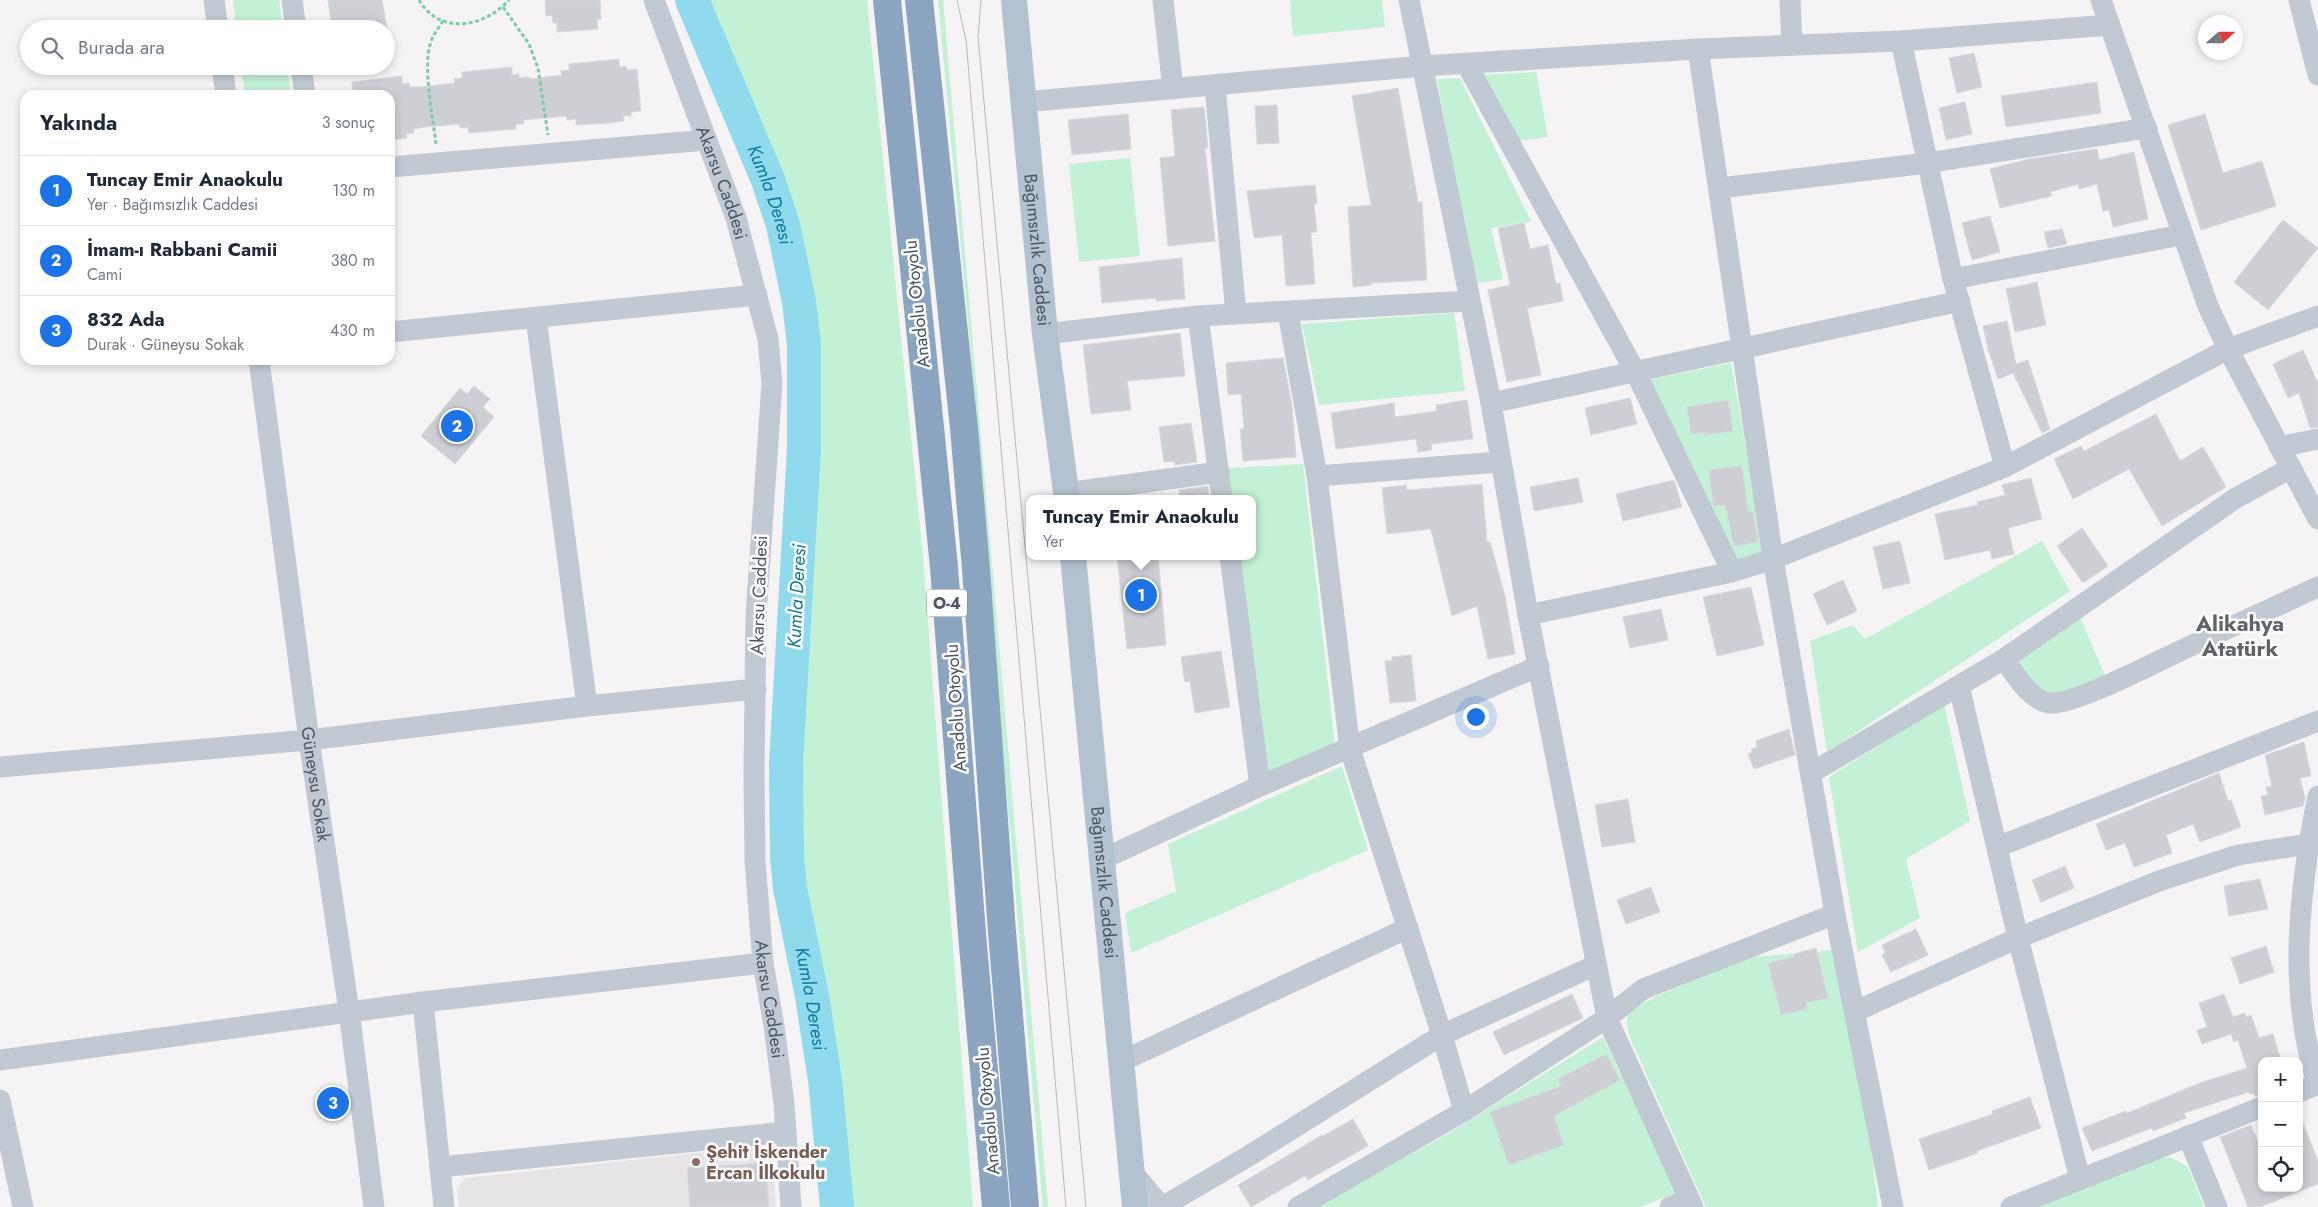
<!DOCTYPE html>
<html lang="tr">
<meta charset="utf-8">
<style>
body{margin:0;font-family:Jost,sans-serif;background:#f2f2f3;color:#1f2937}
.controls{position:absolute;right:15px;bottom:15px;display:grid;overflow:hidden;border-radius:10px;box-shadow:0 2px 8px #0003}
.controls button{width:45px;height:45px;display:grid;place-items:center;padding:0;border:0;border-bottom:1px solid #e0e1e3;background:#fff;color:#1f2937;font:25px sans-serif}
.compass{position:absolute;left:2198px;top:15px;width:45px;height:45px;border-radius:50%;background:#fff;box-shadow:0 2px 8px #0003;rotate:69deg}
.you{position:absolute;left:1475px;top:716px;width:18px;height:18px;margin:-12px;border:4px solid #fff;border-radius:50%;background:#1a73e8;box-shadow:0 0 0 8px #1a73e833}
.badge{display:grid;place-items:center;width:32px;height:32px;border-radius:50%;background:#1a73e8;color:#fff;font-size:16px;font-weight:700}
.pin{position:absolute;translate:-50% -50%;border:2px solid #fff;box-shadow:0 1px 5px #0006}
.popup{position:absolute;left:1026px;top:495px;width:230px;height:65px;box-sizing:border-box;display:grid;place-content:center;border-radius:10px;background:#fff;filter:drop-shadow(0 1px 4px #0005);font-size:16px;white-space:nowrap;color:#747a83}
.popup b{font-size:19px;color:#1f2937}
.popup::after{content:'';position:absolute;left:50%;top:100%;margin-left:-10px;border:10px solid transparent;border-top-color:#fff}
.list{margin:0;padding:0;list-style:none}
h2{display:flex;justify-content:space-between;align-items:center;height:65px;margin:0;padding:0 20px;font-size:21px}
h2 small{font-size:16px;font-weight:400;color:#747a83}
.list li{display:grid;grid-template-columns:32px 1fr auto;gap:15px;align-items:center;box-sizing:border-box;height:70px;padding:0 20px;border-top:1px solid #e0e1e3}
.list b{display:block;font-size:19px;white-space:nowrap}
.list p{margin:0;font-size:16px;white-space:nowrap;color:#747a83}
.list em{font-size:16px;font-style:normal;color:#747a83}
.icon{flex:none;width:28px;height:28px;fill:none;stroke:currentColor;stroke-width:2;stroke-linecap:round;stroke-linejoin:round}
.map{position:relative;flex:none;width:2318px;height:1207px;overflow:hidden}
.search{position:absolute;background:#fff;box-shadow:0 2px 8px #0003;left:20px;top:20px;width:375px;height:55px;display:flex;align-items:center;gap:12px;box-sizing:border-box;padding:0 18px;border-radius:28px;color:#747a83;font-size:19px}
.panel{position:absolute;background:#fff;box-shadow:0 2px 8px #0003;left:20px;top:90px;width:375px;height:275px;border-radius:15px}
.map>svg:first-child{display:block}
</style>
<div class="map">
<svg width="2318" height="1207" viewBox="0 0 2318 1207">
<rect width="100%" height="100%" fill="#f5f3f3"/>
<polygon fill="#e6e4e5" points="772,1145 776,1207 459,1207 457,1189 465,1178"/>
<g fill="#c3f1d5">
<polygon points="233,0 279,0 283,29 236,29"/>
<polygon points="705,0 867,0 923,556 973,1207 847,1207 835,1097 816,963 799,888 795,843 815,359 810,299 786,197"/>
<polygon points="938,0 943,0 1048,1207 1043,1207 990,602 976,409"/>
<polygon points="1290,0 1382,0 1385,27 1293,36"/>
<polygon points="241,66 287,66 291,95 245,95"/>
<polygon points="1536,72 1548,137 1516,141 1483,75"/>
<polygon points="1460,78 1531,221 1491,228 1503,279 1474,284 1437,79"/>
<polygon points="1130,158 1140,256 1079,262 1069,164"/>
<polygon points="1454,313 1465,391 1319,405 1302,324"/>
<polygon points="1731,363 1764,554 1734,560 1648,380"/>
<polygon points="1303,464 1335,745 1264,775 1238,556 1252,556 1252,499 1231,499 1228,468"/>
<polygon points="2042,541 2070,591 1827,752 1810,641 1853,625 1865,639"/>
<polygon points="2079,615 2105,675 2061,694 2051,695 2020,672 2019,661 2022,657"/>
<polygon points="1944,704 1970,821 1906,859 1920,918 1858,952 1829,777"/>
<polygon points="1342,766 1368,850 1131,953 1125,913 1176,891 1168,844"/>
<polygon points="1834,949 1871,1147 1878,1207 1706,1207 1630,1038 1627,1026 1627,1012 1661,994 1751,957 1817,952"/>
<polygon points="1603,1037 1677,1192 1640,1207 1316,1207 1449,1133"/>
<polygon points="2171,1157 2188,1167 2204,1207 2029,1207 2153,1159"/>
</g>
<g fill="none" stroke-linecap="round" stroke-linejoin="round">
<path stroke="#90daee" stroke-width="34" id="s1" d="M692 0 768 180 783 225 799 302 804 345V449L786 763 787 857 790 888 812 996 825 1080 837 1207"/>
</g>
<g fill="#cdcfd5" stroke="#d7d9de">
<polygon points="328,0 382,0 387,29 332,29"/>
<polygon points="545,0 600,0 601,19 597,19 598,29 557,32 557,23 553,23 552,15 546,16"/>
<polygon points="1974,53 1982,87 1957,93 1949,58"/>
<polygon points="619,59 619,67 626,66 627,70 637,69 641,111 631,112 631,116 623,116 624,121 608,123 576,125 576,119 567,120 566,116 523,120 524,124 516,124 516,129 469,133 468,127 460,128 459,124 424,127 414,129 414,133 406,134 407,138 391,140 390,95 353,95 352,82 402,76 402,84 409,83 410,87 420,87 455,83 454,79 462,78 462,72 512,67 512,75 519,74 519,78 530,77 530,79 562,75 561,71 569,70 569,64"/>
<polygon points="2097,82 2101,113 2006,127 2001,96"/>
<polygon points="1398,88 1418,202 1422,202 1427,280 1371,283 1371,285 1353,287 1348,207 1371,205 1352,96"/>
<polygon points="1965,102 1972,134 1946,140 1939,108"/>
<polygon points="1277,105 1279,143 1257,144 1255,106"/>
<polygon points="1204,107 1208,148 1205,148 1215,241 1168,246 1160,158 1175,156 1171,110"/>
<polygon points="1128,114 1131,149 1072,155 1068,120"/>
<polygon points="2205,114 2223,173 2262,161 2276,206 2201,230 2168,125"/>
<polygon points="2097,149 2099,160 2134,152 2148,219 2113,227 2109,210 2103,211 2097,184 2079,189 2079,184 2050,192 2052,196 2000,208 1990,169 2029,159"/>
<polygon points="1315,185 1317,203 1314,204 1317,232 1311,232 1315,284 1286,286 1282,235 1254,238 1247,191"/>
<polygon points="1990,216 2000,252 1972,260 1962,223"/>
<polygon points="2283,220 2318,248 2268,310 2234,282"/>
<polygon points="1524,223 1530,249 1548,245 1556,284 1560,283 1563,301 1527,308 1541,375 1507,382 1488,290 1510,285 1498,228"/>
<polygon points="2062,229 2067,244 2048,248 2044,232"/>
<polygon points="1182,258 1185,299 1156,301 1156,298 1102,303 1099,267"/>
<polygon points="2037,282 2046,325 2015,332 2006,289"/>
<polygon points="2007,321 2016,364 2028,360 2050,429 2042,433 2013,373 1998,379 1988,349 1983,326"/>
<polygon points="1180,333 1185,376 1127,381 1131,410 1091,414 1083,345"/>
<polygon points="2303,350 2318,383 2318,427 2310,428 2299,393 2288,398 2273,364"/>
<polygon points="1283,358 1292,406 1296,457 1243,461 1240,429 1244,429 1241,394 1228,395 1226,363"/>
<polygon points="474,386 490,399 483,407 494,417 455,464 421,436 460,388 467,394"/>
<polygon points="1630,398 1637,424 1591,435 1585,408"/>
<polygon points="1467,400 1473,439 1431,444 1432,450 1418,452 1416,439 1336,449 1331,413 1394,403 1395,417 1437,411 1436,405"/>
<polygon points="1728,400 1733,431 1705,435 1705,432 1691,434 1687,407"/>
<polygon points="2156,414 2180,461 2203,447 2226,487 2162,526 2129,469 2073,499 2054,459 2081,446 2084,451"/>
<polygon points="1191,423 1197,462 1175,465 1175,461 1164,462 1159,427"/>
<polygon points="1742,466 1748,512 1753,511 1758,542 1734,546 1725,505 1714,506 1713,504 1709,470"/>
<polygon points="1578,478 1583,502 1534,511 1530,487"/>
<polygon points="2031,478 2042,519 2008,528 2014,554 1992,559 1990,550 1945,560 1935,514 1978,505 1977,502 2005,495 2002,485"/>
<polygon points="1674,480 1682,507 1623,521 1616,494"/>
<polygon points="1482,484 1487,542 1490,542 1505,596 1515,654 1488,659 1477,606 1452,616 1431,529 1387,534 1382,488 1406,485 1407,490"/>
<polygon points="1208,486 1209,499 1180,499 1179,490"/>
<polygon points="2082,528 2108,566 2083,583 2057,546"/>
<polygon points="1900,541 1910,583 1883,589 1873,547"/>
<polygon points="1117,556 1158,556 1166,645 1127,649"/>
<polygon points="1843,580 1857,611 1827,625 1813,594"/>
<polygon points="1751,587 1764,645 1717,656 1703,597"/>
<polygon points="1661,609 1668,640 1630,648 1623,617"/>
<polygon points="1221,651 1230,707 1195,713 1190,681 1185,682 1181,657"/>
<polygon points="1411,655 1416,701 1390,703 1385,661 1392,661 1392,657"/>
<polygon points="1789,729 1795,755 1754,769 1748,754 1752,752 1751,749 1757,747 1756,741"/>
<polygon points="2304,742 2311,776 2300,778 2305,798 2303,806 2265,815 2261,796 2268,795 2266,787 2272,786 2265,755"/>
<polygon points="2219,773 2228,801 2231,800 2241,827 2200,842 2193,824 2166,835 2172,853 2134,867 2125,843 2106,850 2096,824"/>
<polygon points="1628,799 1635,842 1602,847 1595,805"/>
<polygon points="2065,866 2074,888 2041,902 2032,880"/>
<polygon points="2260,879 2268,909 2229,916 2224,886"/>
<polygon points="1651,887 1660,912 1626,924 1617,900"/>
<polygon points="1916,929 1928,955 1891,972 1882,955 1885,953 1882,945"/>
<polygon points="2266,946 2274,972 2240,984 2231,958"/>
<polygon points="1816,948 1828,998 1806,1003 1807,1009 1781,1015 1768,963 1794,957 1794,954"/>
<polygon points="1572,994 1583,1018 1504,1055 1493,1032"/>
<polygon points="2224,994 2233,1017 2245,1013 2246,1017 2251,1015 2259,1038 2273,1034 2281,1061 2262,1061 2262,1095 2255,1096 2254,1093 2249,1094 2249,1092 2184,1113 2186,1118 2153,1131 2152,1128 2092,1151 2082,1128 2126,1111 2127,1113 2200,1083 2247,1068 2238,1040 2234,1042 2231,1034 2202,1044 2197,1030 2207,1027 2199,1003"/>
<polygon points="1606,1054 1620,1080 1554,1116 1564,1145 1509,1165 1490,1112 1561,1086 1558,1079"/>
<polygon points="2030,1097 2041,1128 1977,1151 1978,1153 1929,1170 1919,1139 1993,1114 1992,1111"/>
<polygon points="2300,1116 2318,1161 2318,1184 2260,1207 2248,1207 2220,1137 2251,1125 2262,1152 2262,1188 2299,1188"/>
<polygon points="1353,1119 1368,1146 1308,1180 1305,1176 1251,1207 1238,1185 1322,1135 1323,1136"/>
<polygon points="766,1163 769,1207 690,1207 687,1168"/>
</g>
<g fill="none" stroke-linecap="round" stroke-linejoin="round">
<g stroke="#7ad0a6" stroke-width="3" stroke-dasharray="4 2.5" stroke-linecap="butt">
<path d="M419 0C440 36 485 27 509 0"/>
<polyline points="503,7 529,44 538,68 548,135"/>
<path d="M436 144C433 117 423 69 430 45 432 36 438 29 443 21"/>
</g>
<g stroke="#c1cad2" stroke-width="21">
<polyline points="214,0 218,29"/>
<polyline points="292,0 296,29"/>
<path id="s2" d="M654 0 736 218 768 339 772 383 756 615 754 772 755 861 763 963 774 1026 784 1104 791 1207"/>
<polyline points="1163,0 1173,89"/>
<polyline points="1409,0 1491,403 1528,615 1607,1018 1693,1207"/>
<polyline points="1790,0 1792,44"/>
<polyline points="2101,0 2208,306 2228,349 2318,519"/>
<polyline points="2299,0 2318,75"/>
<polyline points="1901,41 1953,279 2005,467"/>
<polyline points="1698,49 1773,559 1835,914 1893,1207"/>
<polyline points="1467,65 1636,373 1732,572"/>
<polyline points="222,66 226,95"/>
<polyline points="301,66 305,95"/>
<polyline points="1215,86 1236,314"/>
<polyline points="1024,102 1423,66 1698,49 1901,41 2110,25"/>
<polyline points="390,167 707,140"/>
<polyline points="1720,188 1927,163 2147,128"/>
<polyline points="1953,279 2181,235"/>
<polyline points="1288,312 1317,476 1350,749 1442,1035 1464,1111"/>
<polyline points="1198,316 1222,499"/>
<polyline points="536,318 587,706"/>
<polyline points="390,332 757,295"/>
<polyline points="1045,334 1198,316 1470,301"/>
<path id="s3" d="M259 360 309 740 349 1011 374 1207"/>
<polyline points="1491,403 1960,301"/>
<polyline points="2279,447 2318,439"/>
<polyline points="1317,476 1500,462"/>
<polyline points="1066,493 1219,472"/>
<polyline points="1230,556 1260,786"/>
<polyline points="1528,615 1732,572 1773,559 2005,467 2228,349 2318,316"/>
<path d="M2004 659C2015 674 2029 699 2049 703 2070 707 2156 662 2180 651 2226 629 2272 608 2318 587"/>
<polyline points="1959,686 2018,938 2080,1179"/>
<polyline points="0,767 309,740 587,706 756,689"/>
<polyline points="1811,773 2004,659 2236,498 2291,468"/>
<path d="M2318 796C2299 888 2287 994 2318 1085"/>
<polyline points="1997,847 2318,721"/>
<polyline points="1103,859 1260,786 1539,666"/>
<polyline points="423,1002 444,1207"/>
<polyline points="1856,1011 2018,938 2159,881 2238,855 2308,844"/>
<polyline points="0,1060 423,1002 763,963"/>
<polyline points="1122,1061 1408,928"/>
<polyline points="2299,1092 2318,1084"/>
<polyline points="0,1100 23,1207"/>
<polyline points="2188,1136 2217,1207"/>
<polyline points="440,1167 786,1132"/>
<polyline points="1133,1173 1162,1207 1247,1157 1442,1035 1596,965"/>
<polyline points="1298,1207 1464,1111 1607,1018 1643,989 1835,914"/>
<polyline points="1670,1207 1689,1199"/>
<polyline points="2011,1207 2262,1107"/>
</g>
<g stroke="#b3c2d1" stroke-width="26">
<path id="s4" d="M1014 0 1045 334 1067 499"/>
<path id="s5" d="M1073 556 1135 1207"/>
</g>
<g stroke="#8ba5c1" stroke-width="28">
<polyline points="887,0 944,567 972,934 996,1207"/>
<polyline points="919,0 964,428 976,569 1002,932 1025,1207"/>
</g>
<g stroke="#b5b8bd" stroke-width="1">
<polyline points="957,0 966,40 1066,1207"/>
<polyline points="981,0 978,37 1086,1207"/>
</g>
</g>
<circle fill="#8d6e63" stroke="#fff" stroke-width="2" cx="696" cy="1162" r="5"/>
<g text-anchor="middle" stroke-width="5" stroke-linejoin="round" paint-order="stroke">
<rect fill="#fff" stroke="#808990" stroke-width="1" x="927" y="589.5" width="40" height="27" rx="4"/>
<g font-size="16" font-weight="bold" fill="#4a5661">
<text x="947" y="609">O-4</text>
</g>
<g font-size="18" fill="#4a5661" stroke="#fff">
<text dy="6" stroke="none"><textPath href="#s2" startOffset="195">Akarsu Caddesi</textPath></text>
<text dy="6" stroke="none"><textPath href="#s4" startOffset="251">Bağımsızlık Caddesi</textPath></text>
<text transform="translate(917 304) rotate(-96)" y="6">Anadolu Otoyolu</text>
<text transform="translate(759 595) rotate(-88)" y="6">Akarsu Caddesi</text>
<text transform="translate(956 708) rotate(-94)" y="6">Anadolu Otoyolu</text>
<text dy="6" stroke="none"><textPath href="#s3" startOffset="428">Güneysu Sokak</textPath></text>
<text dy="6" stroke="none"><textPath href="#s5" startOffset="328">Bağımsızlık Caddesi</textPath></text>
<text dy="6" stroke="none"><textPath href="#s2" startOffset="1020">Akarsu Caddesi</textPath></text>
<text transform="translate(988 1111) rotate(-95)" y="6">Anadolu Otoyolu</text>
</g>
<g font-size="18" font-weight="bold" fill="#785e54" stroke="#fff" text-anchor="start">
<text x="706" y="1158">Şehit İskender<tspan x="706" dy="21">Ercan İlkokulu</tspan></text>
</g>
<g font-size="19" font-style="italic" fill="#0c7c9b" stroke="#fff">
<text dy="7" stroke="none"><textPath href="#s1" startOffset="210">Kumla Deresi</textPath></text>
<text transform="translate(796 596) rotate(-87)" y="7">Kumla Deresi</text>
<text dy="7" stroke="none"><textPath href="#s1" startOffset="1021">Kumla Deresi</textPath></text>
</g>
<g font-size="22" font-weight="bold" fill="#5f6368" stroke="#fff">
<text x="2240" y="631">Alikahya<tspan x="2240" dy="25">Atatürk</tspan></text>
</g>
</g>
</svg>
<div class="controls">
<button>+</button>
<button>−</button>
<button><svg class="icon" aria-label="locate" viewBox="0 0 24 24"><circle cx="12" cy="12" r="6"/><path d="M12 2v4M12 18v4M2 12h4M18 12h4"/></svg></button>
</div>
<svg class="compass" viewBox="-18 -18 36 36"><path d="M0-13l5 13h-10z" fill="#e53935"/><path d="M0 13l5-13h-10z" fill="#747a83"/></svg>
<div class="you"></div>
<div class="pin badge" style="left:1141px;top:595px">1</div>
<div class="popup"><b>Tuncay Emir Anaokulu</b>Yer</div>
<div class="pin badge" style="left:457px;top:426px">2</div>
<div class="pin badge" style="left:333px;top:1103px">3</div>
<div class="search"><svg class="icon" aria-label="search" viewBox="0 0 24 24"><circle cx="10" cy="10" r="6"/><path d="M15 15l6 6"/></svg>Burada ara</div>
<section class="panel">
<h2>Yakında<small>3 sonuç</small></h2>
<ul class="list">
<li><span class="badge">1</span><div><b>Tuncay Emir Anaokulu</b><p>Yer · Bağımsızlık Caddesi</p></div><em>130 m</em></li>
<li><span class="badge">2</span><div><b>İmam-ı Rabbani Camii</b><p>Cami</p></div><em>380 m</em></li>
<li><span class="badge">3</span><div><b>832 Ada</b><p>Durak · Güneysu Sokak</p></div><em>430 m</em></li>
</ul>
</section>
</div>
